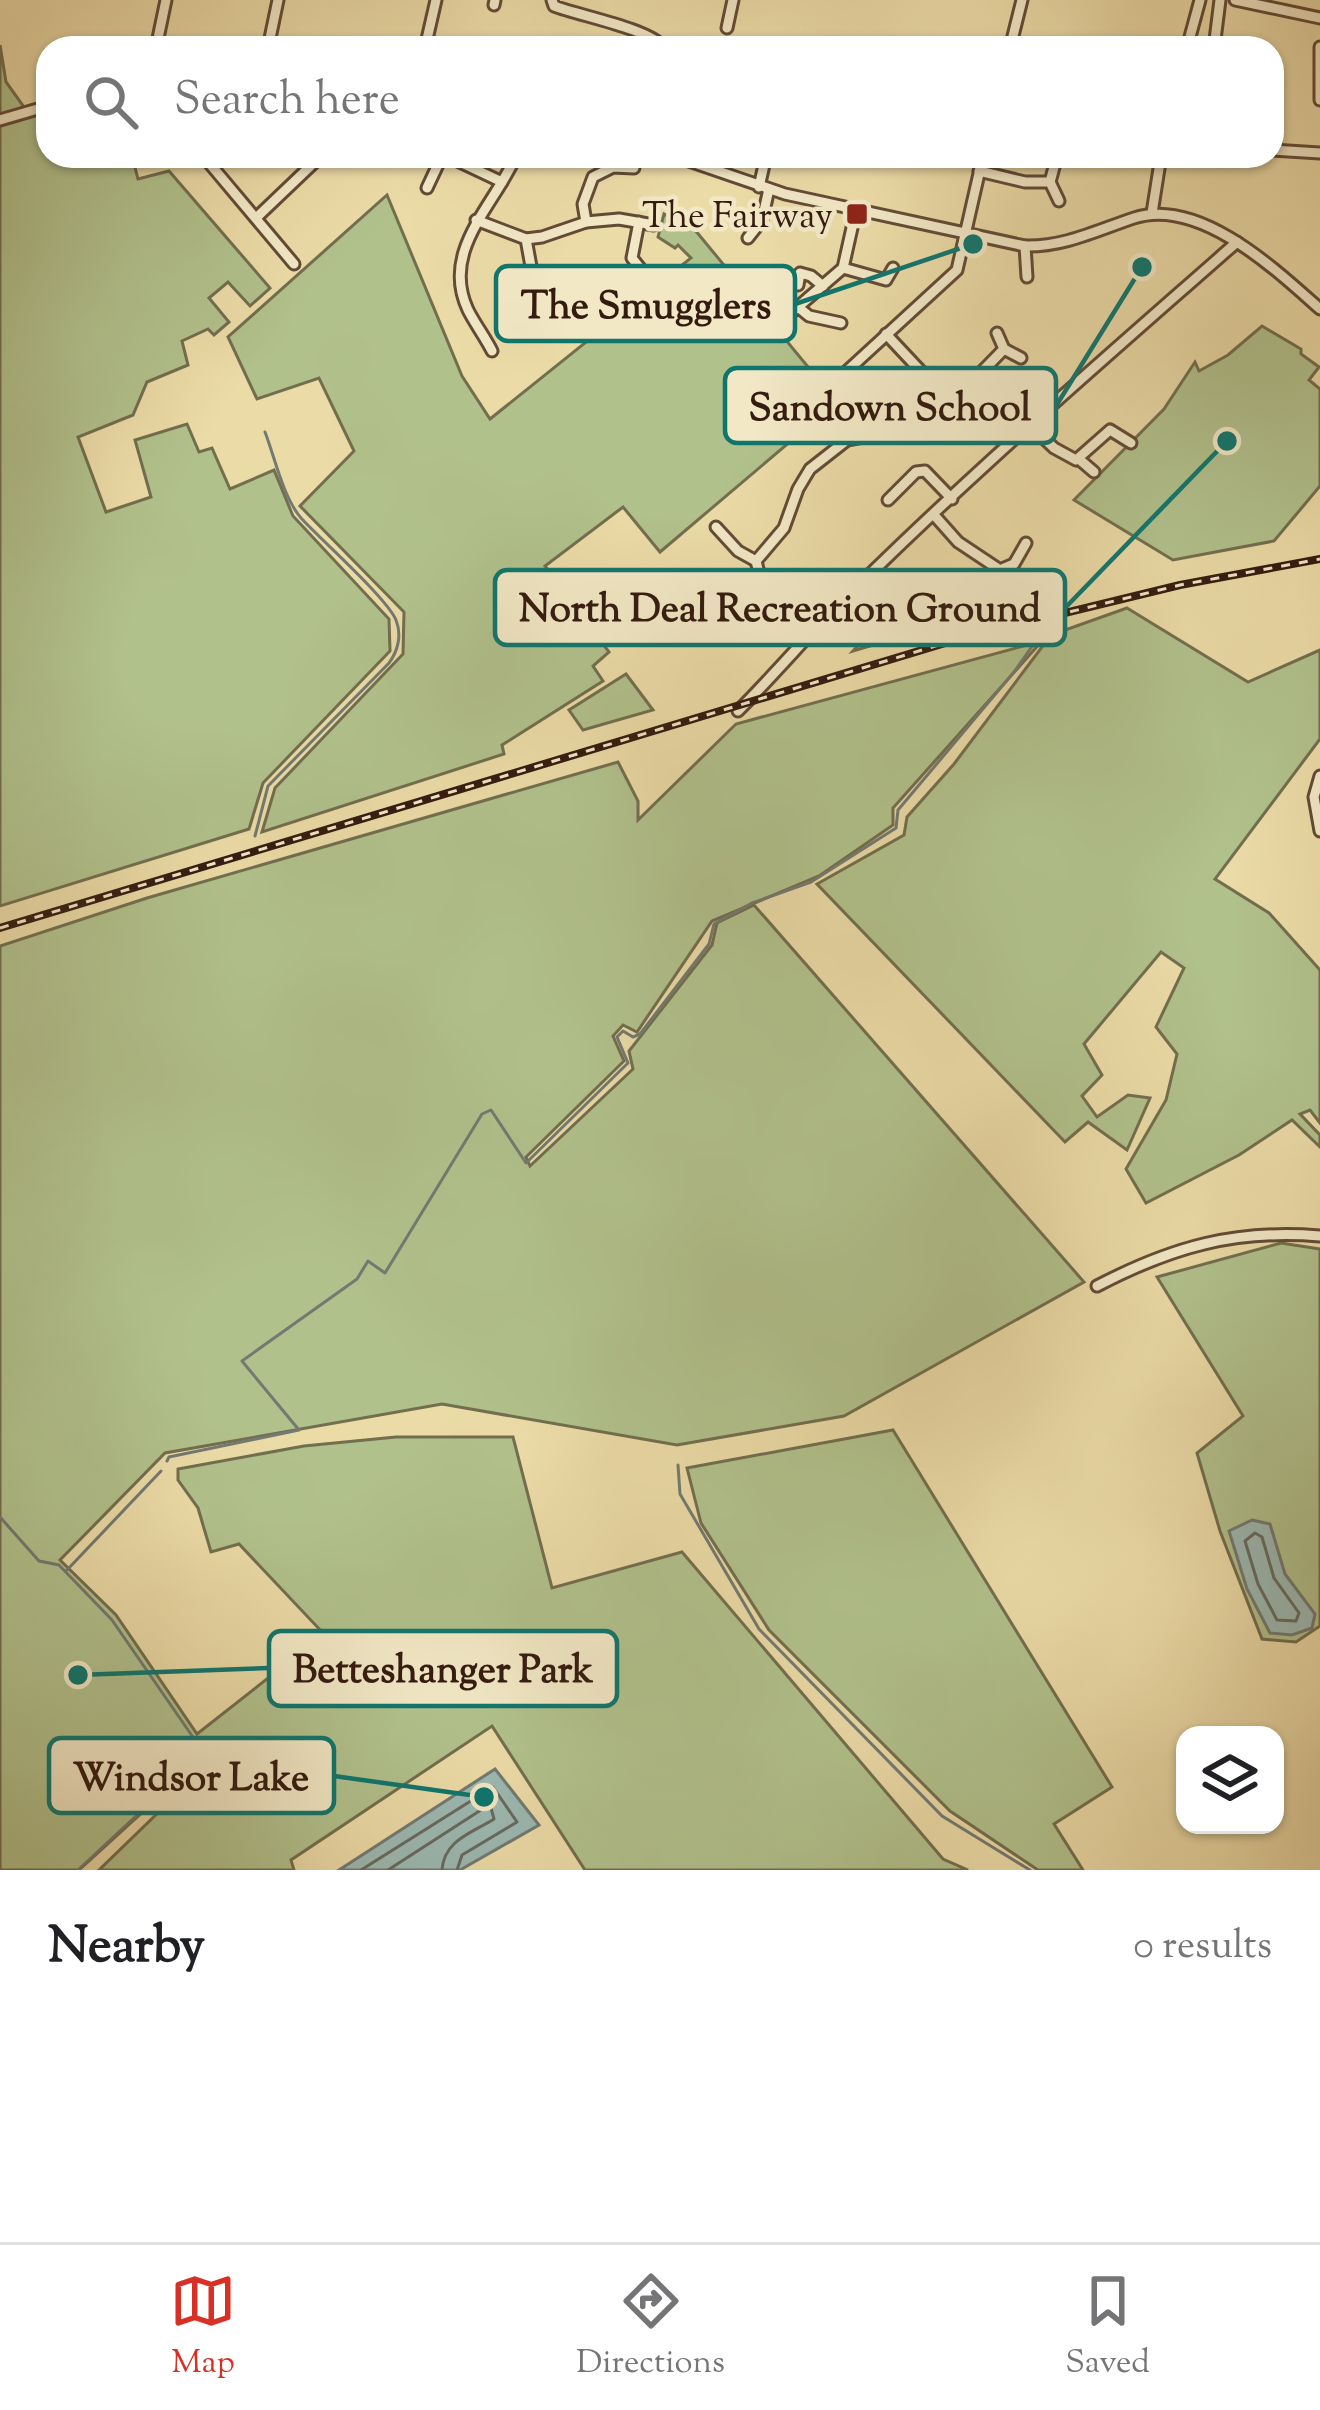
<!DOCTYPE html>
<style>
body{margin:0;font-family:"Sorts Mill Goudy",serif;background:#f2f2f2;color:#202124}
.controls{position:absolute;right:36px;bottom:36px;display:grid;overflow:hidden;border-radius:24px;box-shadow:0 3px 9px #0004}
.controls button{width:108px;height:108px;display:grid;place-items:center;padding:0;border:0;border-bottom:3px solid #e0e0e0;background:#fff;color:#202124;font:60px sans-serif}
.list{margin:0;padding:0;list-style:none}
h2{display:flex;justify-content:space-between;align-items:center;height:156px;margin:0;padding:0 48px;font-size:51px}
h2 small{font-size:39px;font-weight:400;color:#757577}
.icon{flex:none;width:66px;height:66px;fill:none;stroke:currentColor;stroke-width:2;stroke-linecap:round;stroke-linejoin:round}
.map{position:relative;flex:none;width:1320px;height:1870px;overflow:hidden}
.search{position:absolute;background:#fff;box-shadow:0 3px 9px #0004;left:36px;right:36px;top:36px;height:132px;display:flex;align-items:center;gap:30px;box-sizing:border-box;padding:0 42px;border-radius:36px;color:#757577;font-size:45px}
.sheet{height:372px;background:#fff}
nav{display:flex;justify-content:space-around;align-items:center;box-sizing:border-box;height:168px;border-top:3px solid #e0e0e0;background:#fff;font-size:33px;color:#757577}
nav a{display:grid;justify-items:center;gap:6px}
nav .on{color:#d93025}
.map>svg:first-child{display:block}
</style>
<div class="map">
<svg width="1320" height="1870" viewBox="0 0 1320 1870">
<rect width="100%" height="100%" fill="#ebdba7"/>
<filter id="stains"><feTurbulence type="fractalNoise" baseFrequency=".00167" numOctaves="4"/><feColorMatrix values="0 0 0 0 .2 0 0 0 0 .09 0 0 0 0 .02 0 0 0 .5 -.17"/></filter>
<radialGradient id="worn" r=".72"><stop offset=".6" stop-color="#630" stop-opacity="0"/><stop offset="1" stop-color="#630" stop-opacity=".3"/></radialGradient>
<g fill="#b1c18c" stroke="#726e4e" stroke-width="3">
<polygon points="0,45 6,82 24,107 0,117"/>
<polygon points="48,112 48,156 132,156 138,179 169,171 270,288 250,306 228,282 209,298 229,322 214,335 208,329 182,341 188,365 147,382 133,415 78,437 106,512 151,497 135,440 187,424 199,452 212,448 230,489 274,470 293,516 389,619 390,651 263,783 249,829 0,906 0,123"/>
<polygon points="387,195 462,376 490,419 691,258 678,245 675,248 658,237 664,214 695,230 837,402 660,552 623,507 545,566 609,652 593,666 603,681 502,745 504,754 262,832 275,788 403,654 404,612 300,506 354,451 319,378 257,399 228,337"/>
<polygon points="1262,326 1301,349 1301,354 1319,367 1309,380 1320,389 1320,486 1274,541 1173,560 1074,500 1164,409 1195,362 1199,371 1228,355"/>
<polygon points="1127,608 1248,682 1320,650 1320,739 1215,879 1269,913 1320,970 1320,1123 1310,1110 1300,1114 1320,1135 1320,1147 1292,1120 1239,1155 1146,1203 1126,1169 1166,1100 1177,1054 1156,1027 1184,968 1161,952 1084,1044 1102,1075 1082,1096 1097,1117 1128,1095 1150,1098 1127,1150 1088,1122 1065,1142 817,884 904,835 907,817 954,764 1051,635"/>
<polygon points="892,609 914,633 853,651"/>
<polygon points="1042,641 893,808 893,825 819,876 712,921 637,1032 623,1025 613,1036 624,1061 526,1157 530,1166 633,1069 629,1051 712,945 717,923 754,905 1084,1282 844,1416 677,1445 442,1404 165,1453 60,1560 116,1615 197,1734 324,1634 239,1544 211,1552 198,1508 178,1480 178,1469 304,1446 396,1437 513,1437 552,1588 682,1552 943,1859 968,1870 585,1870 492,1726 291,1860 294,1870 99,1870 168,1803 194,1754 168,1789 79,1870 0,1870 0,946 147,898 618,762 638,801 638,820 736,724"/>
<polygon points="626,674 653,710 583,730 569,710"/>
<polygon points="1281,1243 1320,1249 1320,1626 1296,1642 1262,1639 1220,1531 1197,1453 1243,1416 1157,1277"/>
<polygon points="893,1430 1112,1787 1054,1824 1083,1870 1038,1870 950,1811 769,1630 701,1523 687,1468"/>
</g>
<g fill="#9cb9b2" stroke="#727a71" stroke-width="3">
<polygon points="1252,1520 1270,1524 1285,1574 1315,1614 1312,1628 1292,1635 1270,1633 1247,1589 1229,1531"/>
<polygon points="495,1769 539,1825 460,1870 339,1870"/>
</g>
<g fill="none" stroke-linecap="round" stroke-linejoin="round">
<g stroke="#686a61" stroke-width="3">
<polygon points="1255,1533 1262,1537 1274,1578 1299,1613 1296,1621 1277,1620 1258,1584 1245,1541"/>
<polyline points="361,1870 493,1787 517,1822 462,1855 457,1870"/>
<path d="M388 1870 484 1808H491L494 1819C472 1833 444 1840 442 1870"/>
</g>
<g stroke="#727a71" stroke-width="3">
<path d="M255 836 268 786 389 663C398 651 402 635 396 620 387 598 320 539 301 518 283 497 275 458 265 432"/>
<polyline points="167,1461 169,1457 299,1430 242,1361 357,1279 368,1261 385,1273 482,1114 491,1110 526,1163 628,1063 617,1037 623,1031 633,1037 640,1034 709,944 714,924 752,903 811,882 896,828 898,810 1014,672 1040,635"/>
<polyline points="678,1465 680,1494 759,1629 942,1816 1030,1870"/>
<polyline points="0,1517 39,1561 59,1565 112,1620 197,1743 166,1788 78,1870"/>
<polyline points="67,1570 161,1471"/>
</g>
<defs>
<g id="minor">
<path d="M552 0 554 6C580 16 651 29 664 48"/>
<polyline points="1235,0 1320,18"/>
<polyline points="494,5 495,0"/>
<polyline points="727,28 733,0"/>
<polyline points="1320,47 1320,100"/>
<polyline points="156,48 166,0"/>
<polyline points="268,48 278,0"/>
<polyline points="425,48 436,0"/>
<polyline points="1010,48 1022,0"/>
<polyline points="1187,48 1200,0"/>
<polyline points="1214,48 1220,0"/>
<polyline points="0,120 48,106"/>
<polyline points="1272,150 1320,153"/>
<polyline points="447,156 502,182"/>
<path d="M674 156 785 194 1025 246C1064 247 1098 230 1134 218 1199 197 1275 269 1320 309"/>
<polyline points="210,164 294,264"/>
<polyline points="979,171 1025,182 1050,182 1057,156"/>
<polyline points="1050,182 1059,201"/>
<polyline points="759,187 766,156"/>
<polyline points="427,188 442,156"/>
<polyline points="1152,213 1161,156"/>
<polyline points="257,217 321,156"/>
<polyline points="476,220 526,239 542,237 586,222 619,219 654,225"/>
<polyline points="586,222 583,204 593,177 613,167 634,168"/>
<polyline points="639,222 632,258 640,268"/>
<polyline points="748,238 762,220 769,189"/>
<polyline points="526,239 532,272 555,302"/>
<polyline points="1025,246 1027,277"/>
<polyline points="843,268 886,280 893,268"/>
<polyline points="798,285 800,273 811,276 823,286"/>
<polyline points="798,307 809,316 841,323"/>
<polyline points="545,312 564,295"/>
<polyline points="777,325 843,268 856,210"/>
<polyline points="997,333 1004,349 1021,358"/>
<polyline points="886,334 945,397 966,388 1004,349"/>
<path d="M492 351C485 337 475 324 468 310 440 251 494 206 516 156"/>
<polyline points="835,382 957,270 983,156"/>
<polyline points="1031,426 1054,448 1076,460 1110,430 1131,443"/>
<polyline points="1080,460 1094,472"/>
<polyline points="888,500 916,472 925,471 952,499"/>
<polyline points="934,515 958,542 1000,570 1014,564 1026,543"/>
<polyline points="716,527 738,551 756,561"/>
<polyline points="866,582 882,598"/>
<polyline points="779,597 760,577 756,561 784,528 798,489 810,469 847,440 923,426 937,416 945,397"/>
<path d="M738 711C764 685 788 658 813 631 947 494 1094 368 1237 242"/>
<polyline points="1320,776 1314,797 1320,831"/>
<path d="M1097 1286C1172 1247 1235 1229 1320 1236"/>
</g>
</defs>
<use href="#minor" stroke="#624b36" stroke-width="15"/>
<use href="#minor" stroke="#f2e8c6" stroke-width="9"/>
<defs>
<polyline id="rail" points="0,928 962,638 1180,585 1320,559"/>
</defs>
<use href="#rail" stroke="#341b10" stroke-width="8"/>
<use href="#rail" stroke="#f2e8c6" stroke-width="3" stroke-dasharray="9" stroke-linecap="butt"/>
</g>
<rect fill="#8f2418" stroke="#f2e8c6" stroke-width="4.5" x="845" y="202" width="24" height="24" rx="6"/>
<g text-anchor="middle" stroke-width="9" stroke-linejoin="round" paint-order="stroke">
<g font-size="36" fill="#341b10" stroke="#f2e8c6" text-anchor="end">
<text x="833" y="227">The Fairway</text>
</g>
</g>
<path fill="none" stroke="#0f766e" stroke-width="4.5" d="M973 244L795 304M1142 267L1056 406M1227 441L1065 608M78 1675L269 1668M484 1797L334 1776"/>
<g fill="#0f766e" stroke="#f2e8c6" stroke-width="4.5">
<circle cx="973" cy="244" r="12"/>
<circle cx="1142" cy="267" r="12"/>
<circle cx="1227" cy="441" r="12"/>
<circle cx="78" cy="1675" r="12"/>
<circle cx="484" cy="1797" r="12"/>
</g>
<g fill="#f2e8c6" stroke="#0f766e" stroke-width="4.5">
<rect x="496" y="266" width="299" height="75" rx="12"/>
<rect x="725" y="368" width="331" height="75" rx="12"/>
<rect x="495" y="570" width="570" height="75" rx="12"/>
<rect x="269" y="1631" width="348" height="75" rx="12"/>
<rect x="49" y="1738" width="285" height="75" rx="12"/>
</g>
<g font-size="39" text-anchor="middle" font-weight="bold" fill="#341b10">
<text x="646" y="318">The Smugglers</text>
<text x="890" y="420">Sandown School</text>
<text x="780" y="621">North Deal Recreation Ground</text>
<text x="443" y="1682">Betteshanger Park</text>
<text x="191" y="1790">Windsor Lake</text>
</g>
<rect width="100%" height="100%" filter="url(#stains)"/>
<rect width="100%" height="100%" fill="url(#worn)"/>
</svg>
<div class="controls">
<button><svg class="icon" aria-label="layers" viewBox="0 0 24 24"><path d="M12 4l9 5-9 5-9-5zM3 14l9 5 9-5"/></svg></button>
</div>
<div class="search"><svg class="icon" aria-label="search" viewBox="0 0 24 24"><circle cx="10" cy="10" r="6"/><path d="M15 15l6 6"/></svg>Search here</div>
</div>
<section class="sheet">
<h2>Nearby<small>0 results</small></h2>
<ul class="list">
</ul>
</section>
<nav>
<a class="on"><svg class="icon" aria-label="map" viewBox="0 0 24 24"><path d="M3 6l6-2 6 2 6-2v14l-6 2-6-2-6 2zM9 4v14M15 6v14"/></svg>Map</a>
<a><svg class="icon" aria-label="directions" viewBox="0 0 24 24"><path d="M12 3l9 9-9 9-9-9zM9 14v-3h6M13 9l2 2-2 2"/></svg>Directions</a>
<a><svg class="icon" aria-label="saved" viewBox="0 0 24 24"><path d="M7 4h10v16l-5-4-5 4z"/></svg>Saved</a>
</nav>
